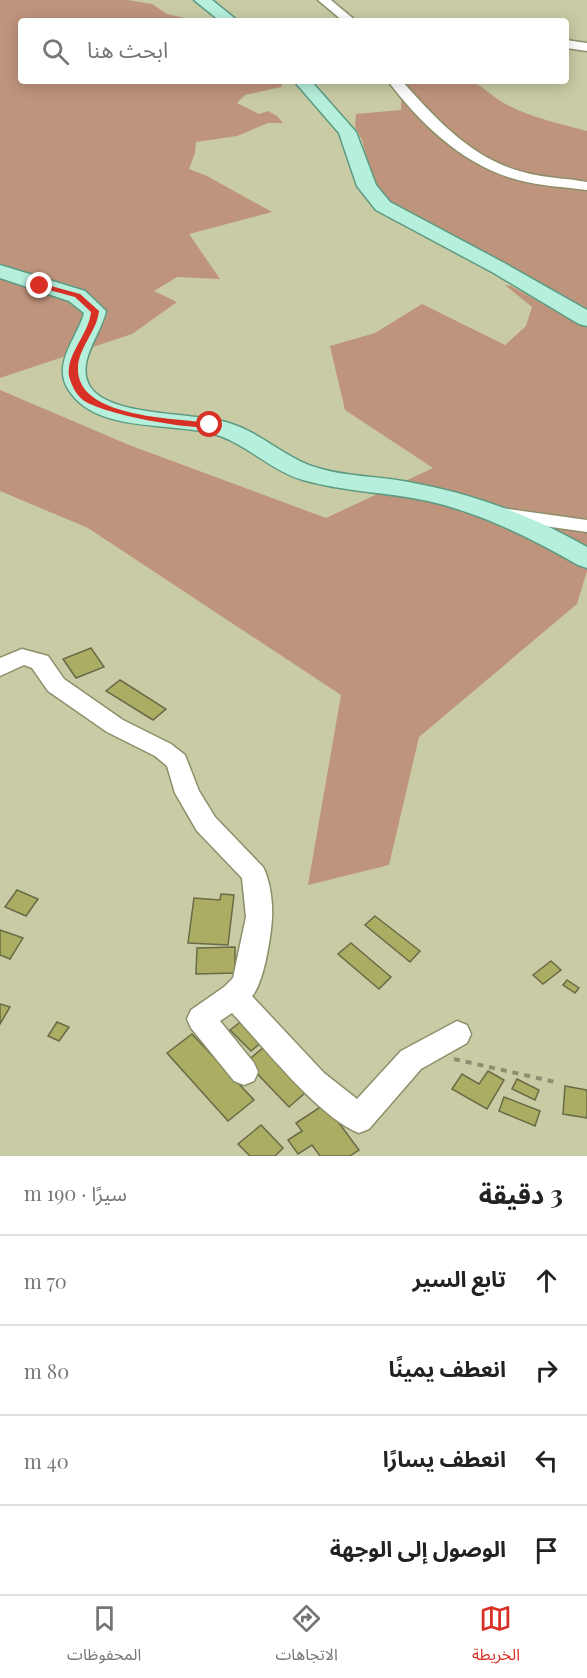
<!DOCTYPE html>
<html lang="ar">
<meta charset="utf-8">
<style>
body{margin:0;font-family:"Playfair Display","Noto Sans Arabic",serif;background:#f6f6f6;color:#222;direction:rtl}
.stop{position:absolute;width:18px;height:18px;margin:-14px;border:4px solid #d93025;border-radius:50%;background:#fff}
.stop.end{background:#d93025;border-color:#fff;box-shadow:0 2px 6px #0008}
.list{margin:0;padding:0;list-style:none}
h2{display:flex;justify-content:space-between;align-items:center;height:78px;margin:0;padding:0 24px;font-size:26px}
h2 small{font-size:20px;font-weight:400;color:#767676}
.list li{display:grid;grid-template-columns:39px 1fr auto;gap:18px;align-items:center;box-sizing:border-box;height:90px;padding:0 24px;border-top:2px solid #e0e0e0}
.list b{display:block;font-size:22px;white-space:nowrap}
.list em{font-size:20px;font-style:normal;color:#767676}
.icon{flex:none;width:33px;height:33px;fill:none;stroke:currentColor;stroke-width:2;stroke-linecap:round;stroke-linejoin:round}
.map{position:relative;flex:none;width:587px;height:1156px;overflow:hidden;direction:ltr}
.search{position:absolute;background:#fff;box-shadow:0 3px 15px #0003;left:18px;right:18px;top:18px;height:66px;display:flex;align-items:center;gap:15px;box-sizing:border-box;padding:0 21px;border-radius:6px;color:#767676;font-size:22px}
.sheet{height:438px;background:#fff}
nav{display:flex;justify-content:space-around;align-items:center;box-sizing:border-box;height:84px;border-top:2px solid #e0e0e0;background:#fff;font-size:16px;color:#767676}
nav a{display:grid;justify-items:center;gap:3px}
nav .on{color:#d93025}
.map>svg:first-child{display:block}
</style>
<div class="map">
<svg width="587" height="1156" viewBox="0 0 587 1156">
<rect width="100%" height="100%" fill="#c9cba4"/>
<g fill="#bf947c">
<polygon points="0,0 128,0 152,4 167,14 198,21 21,21 21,81 284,81 281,87 245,95 237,103 259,114 268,111 277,116 283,123 268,123 237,136 196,142 195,153 189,169 207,176 272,212 189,234 220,279 177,277 154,291 177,302 132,334 0,378"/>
<path d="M402 81H470C482 85 490 95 502 102 528 117 557 123 587 131V571L577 604 419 737 389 865 308 885 341 695 88 528 0 491V390L129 445 326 518 433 468 345 410 330 346 375 333 422 304 505 345 526 326 532 307 505 285 511 286 554 310 575 307 387 201 372 178 362 140 355 127 356 114 401 110Z"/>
</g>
<g fill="#abad63" stroke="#696b47" stroke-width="1.5">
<polygon points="91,648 104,667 76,678 63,659"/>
<polygon points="120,680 166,709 153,720 106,691"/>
<polygon points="17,890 38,899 26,916 5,907"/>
<polygon points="221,894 234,895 228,945 188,943 194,898 220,900"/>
<polygon points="375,916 420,951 410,962 365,925"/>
<polygon points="0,930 23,938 10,959 0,955"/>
<polygon points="351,943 391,977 379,989 338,954"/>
<polygon points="235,947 235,973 196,974 197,948"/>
<polygon points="551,961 561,970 543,984 533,975"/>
<polygon points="567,980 579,988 575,993 563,985"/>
<polygon points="0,1004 10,1007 0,1024"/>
<polygon points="247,1017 267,1038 251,1051 230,1030"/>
<polygon points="57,1022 69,1027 59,1041 48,1036"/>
<polygon points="192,1034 254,1100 228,1121 167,1053"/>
<polygon points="270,1042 313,1086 289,1107 246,1062"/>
<polygon points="488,1071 504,1080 487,1109 452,1089 462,1074 479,1084"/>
<polygon points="517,1079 539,1090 535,1100 512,1089"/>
<polygon points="565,1086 587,1090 587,1118 563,1114"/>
<polygon points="504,1097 540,1111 535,1126 499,1111"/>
<polygon points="325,1104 359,1150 350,1156 320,1156 312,1145 298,1154 288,1140 302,1131 296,1123"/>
<polygon points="261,1125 283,1148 275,1156 250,1156 238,1144"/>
</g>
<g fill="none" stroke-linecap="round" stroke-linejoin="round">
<defs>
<g id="minor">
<polygon points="318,0 331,0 356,21 343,21"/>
<polygon points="566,40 587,43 587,51 566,48"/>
<path d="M388 81H402C436 119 472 159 523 172 543 178 566 178 587 182V190C564 187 541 186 518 180 465 166 421 125 388 81Z"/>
<polygon points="501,508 587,520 587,532 494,519 491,514 494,509"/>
<path d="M22 649 48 656 64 679 123 720 171 744 185 755 199 791 215 817 263 867C270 880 273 903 272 918 271 936 264 983 252 996L324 1073 357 1099 401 1051 457 1021 467 1025 471 1034 467 1043 421 1069 369 1129 359 1133C318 1117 263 1046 232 1013L220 1021 254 1063 258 1072 254 1081 244 1085 234 1081 191 1028 187 1019 191 1010 224 987 233 978 246 917 242 878 197 831 175 793 167 766 155 756 107 732 48 691 32 668 24 665 0 676V658Z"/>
</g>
<g id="major">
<polygon points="194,0 212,0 238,21 220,21"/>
<polygon points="294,81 311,81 356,132 376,185 390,202 506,264 587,310 587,326 579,324 492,272 376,210 357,186 339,133"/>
<path d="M0 265 85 291 106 311C101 335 74 364 91 388 112 417 195 412 229 423 262 433 286 459 318 468 347 477 379 476 408 482 471 493 531 515 587 547V568L578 565C531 538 481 513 428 501 387 492 344 492 303 480 269 470 244 441 210 433 167 422 95 433 68 389 52 363 78 337 84 313L69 301 0 278Z"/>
</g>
</defs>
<use href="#minor" stroke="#8d8f6a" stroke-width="3"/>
<use href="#major" stroke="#5d9a81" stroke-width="3"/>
<polyline stroke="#8d8e70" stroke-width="4" stroke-dasharray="6 6" stroke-linecap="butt" points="454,1059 555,1082"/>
<use href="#minor" fill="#fff" fill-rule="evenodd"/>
<use href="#major" fill="#b6efdc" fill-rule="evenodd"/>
</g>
<path fill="#d93025" d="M40 283 80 294 99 311C97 331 79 347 78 367 75 418 174 418 210 423L214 425 213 427C189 430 102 414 83 400 76 395 71 384 69 376 66 354 89 334 91 312L75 297 38 287 37 286Z"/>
</svg>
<div class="stop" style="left:210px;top:425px"></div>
<div class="stop end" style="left:40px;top:286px"></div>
<div class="search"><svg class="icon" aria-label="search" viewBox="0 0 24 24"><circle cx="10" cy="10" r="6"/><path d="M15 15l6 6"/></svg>ابحث هنا</div>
</div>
<section class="sheet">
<h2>3 دقيقة<small>سيرًا · 190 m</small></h2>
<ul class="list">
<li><svg class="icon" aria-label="ahead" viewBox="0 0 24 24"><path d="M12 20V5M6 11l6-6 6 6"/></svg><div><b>تابع السير</b></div><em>70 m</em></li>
<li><svg class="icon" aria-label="right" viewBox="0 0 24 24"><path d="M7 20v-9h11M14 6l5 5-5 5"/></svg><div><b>انعطف يمينًا</b></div><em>80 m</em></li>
<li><svg class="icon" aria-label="left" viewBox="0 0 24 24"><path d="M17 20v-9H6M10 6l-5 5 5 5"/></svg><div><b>انعطف يسارًا</b></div><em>40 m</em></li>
<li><svg class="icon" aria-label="arrive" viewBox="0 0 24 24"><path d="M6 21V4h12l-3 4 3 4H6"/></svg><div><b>الوصول إلى الوجهة</b></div></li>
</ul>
</section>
<nav>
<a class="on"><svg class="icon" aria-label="map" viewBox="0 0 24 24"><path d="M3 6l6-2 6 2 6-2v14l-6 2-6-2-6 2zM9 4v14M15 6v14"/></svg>الخريطة</a>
<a><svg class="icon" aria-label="directions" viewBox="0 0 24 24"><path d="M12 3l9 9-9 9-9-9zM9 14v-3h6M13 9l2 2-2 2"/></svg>الاتجاهات</a>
<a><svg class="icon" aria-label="saved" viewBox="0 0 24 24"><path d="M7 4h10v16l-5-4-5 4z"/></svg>المحفوظات</a>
</nav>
